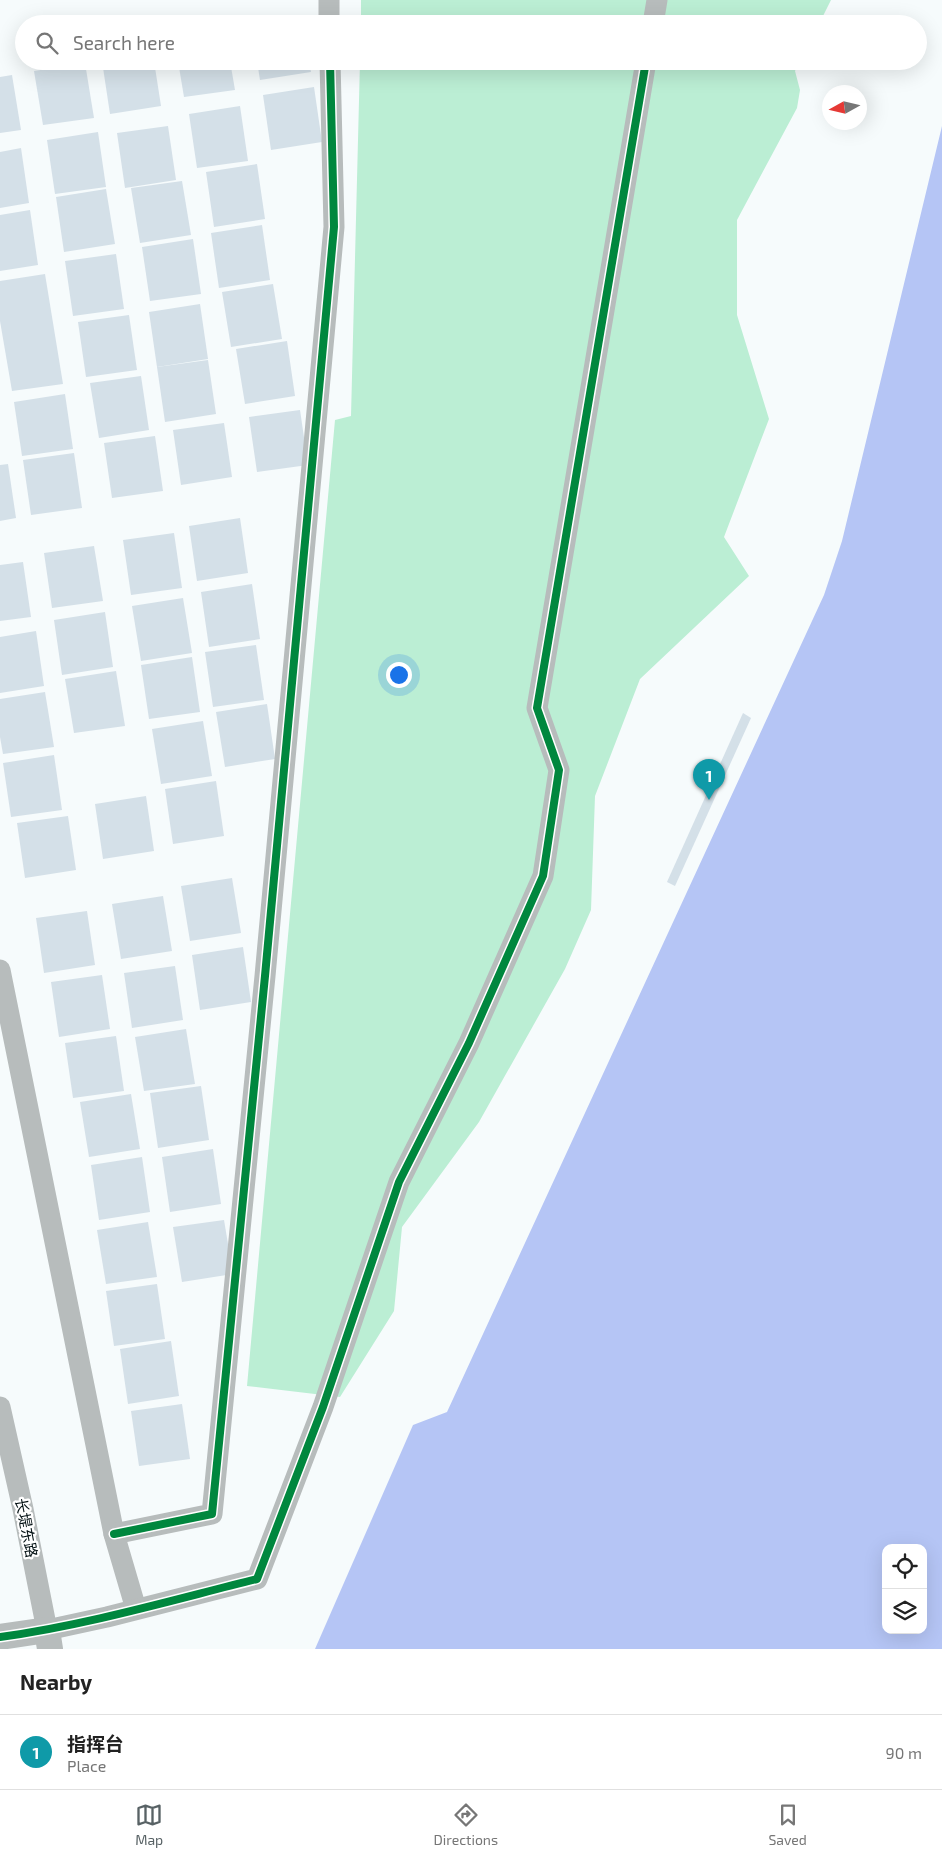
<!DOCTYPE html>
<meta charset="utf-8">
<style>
body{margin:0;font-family:"Exo 2","Noto Sans SC",sans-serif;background:#f2f2f2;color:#222}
.controls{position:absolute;right:15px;bottom:15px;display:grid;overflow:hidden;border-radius:10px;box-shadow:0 5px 20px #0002}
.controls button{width:45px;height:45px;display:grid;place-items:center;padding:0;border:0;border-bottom:1px solid #e0e0e0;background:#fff;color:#222;font:25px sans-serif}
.compass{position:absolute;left:822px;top:85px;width:45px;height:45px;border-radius:50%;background:#fff;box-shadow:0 5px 20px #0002;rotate:262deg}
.you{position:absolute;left:398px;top:674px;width:18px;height:18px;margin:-12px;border:4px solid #fff;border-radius:50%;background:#1a73e8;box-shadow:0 0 0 8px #1a73e833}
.badge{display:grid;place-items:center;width:32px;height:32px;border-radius:50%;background:#586265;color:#fff;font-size:16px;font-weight:700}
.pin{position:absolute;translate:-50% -41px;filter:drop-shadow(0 1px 2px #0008)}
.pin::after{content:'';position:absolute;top:26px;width:18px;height:15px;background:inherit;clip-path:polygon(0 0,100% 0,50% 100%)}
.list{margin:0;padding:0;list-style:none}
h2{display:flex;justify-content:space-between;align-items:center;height:65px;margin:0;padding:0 20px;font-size:21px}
h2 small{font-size:16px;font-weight:400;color:#767676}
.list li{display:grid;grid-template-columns:32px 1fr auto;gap:15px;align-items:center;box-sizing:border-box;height:75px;padding:0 20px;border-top:1px solid #e0e0e0}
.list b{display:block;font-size:19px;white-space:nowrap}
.list p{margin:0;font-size:16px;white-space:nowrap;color:#767676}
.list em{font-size:16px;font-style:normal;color:#767676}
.icon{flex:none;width:28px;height:28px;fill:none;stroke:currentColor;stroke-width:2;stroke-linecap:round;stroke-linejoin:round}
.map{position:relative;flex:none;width:942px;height:1649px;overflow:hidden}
.search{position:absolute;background:#fff;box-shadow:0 5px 20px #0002;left:15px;right:15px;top:15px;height:55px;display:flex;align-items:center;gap:12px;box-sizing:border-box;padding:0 18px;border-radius:28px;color:#767676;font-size:19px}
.sheet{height:140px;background:#fff}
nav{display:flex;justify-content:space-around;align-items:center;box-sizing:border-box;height:70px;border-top:1px solid #e0e0e0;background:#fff;font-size:14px;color:#767676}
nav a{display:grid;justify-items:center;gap:2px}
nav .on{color:#586265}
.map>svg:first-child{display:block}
</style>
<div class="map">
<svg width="942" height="1649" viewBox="0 0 942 1649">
<rect width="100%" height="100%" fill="#f6fbfc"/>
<g fill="#bbeed4">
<polygon points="361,0 831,0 819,24 361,24"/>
<polygon points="360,61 800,61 795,71 800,90 797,108 737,220 737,315 769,419 724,537 749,576 640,679 595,796 591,910 565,969 479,1122 402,1227 394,1311 340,1397 247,1386 335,420 351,416"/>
</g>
<path fill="#b5c5f5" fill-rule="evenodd" d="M942 126V1649H315L413 1425 447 1412 824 595 842 541ZM886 1548H923V1630H886Z"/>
<g fill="#d4e0e8">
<polygon points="302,17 303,24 264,24 264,23"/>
<polygon points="102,61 154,61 161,106 110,114"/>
<polygon points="178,61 230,61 235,90 184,97"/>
<polygon points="257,61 309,61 311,72 260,80"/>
<polygon points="85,63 94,118 43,125 34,71"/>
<polygon points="12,75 21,130 0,133 0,77"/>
<polygon points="314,87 322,142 271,150 263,95"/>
<polygon points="240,106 248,161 197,168 189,114"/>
<polygon points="168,126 176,180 125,188 117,133"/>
<polygon points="98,132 106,187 55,194 47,140"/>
<polygon points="21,148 29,203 0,208 0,152"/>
<polygon points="257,164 265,219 214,227 206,172"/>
<polygon points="182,181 191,235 140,243 131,188"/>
<polygon points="106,189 115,244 64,252 56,197"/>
<polygon points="30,210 38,265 0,271 0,215"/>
<polygon points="262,225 270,280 219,288 211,233"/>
<polygon points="193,239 201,294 150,301 142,247"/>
<polygon points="116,254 124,309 73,316 65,261"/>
<polygon points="45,274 63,384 12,391 0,321 0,281"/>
<polygon points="273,284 282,339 231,347 222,292"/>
<polygon points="200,304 208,359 157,367 149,312"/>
<polygon points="129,315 137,370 86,377 78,322"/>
<polygon points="287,341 295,396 245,404 236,349"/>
<polygon points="208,360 216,414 165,422 157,367"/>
<polygon points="141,376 149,430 99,438 90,383"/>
<polygon points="65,394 73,449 22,456 14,402"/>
<polygon points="300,410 308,465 257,472 249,417"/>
<polygon points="224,423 232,477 181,485 173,430"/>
<polygon points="155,436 163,491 112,498 104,443"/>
<polygon points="74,453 82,508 31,515 23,460"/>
<polygon points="8,464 16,518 0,521 0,465"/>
<polygon points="240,518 248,573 197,581 189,526"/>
<polygon points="174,533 182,588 131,595 123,540"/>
<polygon points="94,546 103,601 52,608 44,553"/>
<polygon points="23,562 31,617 0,621 0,565"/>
<polygon points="252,584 260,639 209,647 201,592"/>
<polygon points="183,598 192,653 141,661 132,606"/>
<polygon points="105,612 113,667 62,675 54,620"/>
<polygon points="36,631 44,686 0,693 0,637"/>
<polygon points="256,645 264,700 213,707 205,652"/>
<polygon points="192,657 200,712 149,719 141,665"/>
<polygon points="116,671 125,726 74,733 65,679"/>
<polygon points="45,692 54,747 3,754 0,737 0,699"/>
<polygon points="267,704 275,759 225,767 216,712"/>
<polygon points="743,713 751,718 675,886 667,882"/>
<polygon points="203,721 212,776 161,784 152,729"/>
<polygon points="54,755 62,810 11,817 3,763"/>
<polygon points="216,781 224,836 173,844 165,789"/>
<polygon points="146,796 154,851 103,859 95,804"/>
<polygon points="68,816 76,870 25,878 17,823"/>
<polygon points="232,878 241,933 190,941 181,886"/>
<polygon points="163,896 172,951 121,959 112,904"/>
<polygon points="87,911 95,965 44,973 36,918"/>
<polygon points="243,947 251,1002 200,1010 192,955"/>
<polygon points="175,966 183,1020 132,1028 124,973"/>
<polygon points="102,975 110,1029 59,1037 51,982"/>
<polygon points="186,1029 195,1084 144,1091 135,1037"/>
<polygon points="116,1036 124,1091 73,1098 65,1043"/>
<polygon points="201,1086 209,1140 158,1148 150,1093"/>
<polygon points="131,1094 140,1149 89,1157 80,1102"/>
<polygon points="213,1149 221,1204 170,1212 162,1157"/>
<polygon points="142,1157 150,1212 99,1220 91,1165"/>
<polygon points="224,1220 233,1274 182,1282 173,1227"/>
<polygon points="148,1222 157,1277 106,1284 97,1230"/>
<polygon points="157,1284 165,1339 114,1346 106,1291"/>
<polygon points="171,1341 179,1396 128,1404 120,1349"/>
<polygon points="182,1404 190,1459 139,1466 131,1411"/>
</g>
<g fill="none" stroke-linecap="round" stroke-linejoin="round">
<g stroke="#b7bcbc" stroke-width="21">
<polyline points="329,0 329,24"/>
<polyline points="653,24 657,0"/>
<polyline points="0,970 114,1534 136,1609"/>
<polyline points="0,1407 23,1509 47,1630 107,1617 257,1579 323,1407 399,1182 469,1043 543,876 559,770 537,708 646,61"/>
<polyline points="114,1534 212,1514 265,976 334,227 330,61"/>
</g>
<polyline stroke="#b7bcbc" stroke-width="26" points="0,1637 47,1630 50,1649"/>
<defs>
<g id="cycleway">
<polyline points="114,1534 212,1514 265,976 334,227 330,61"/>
<path d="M0 1637C87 1625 172 1600 257 1579L323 1407 399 1182 469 1043 543 876 559 770 537 708 646 61"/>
</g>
</defs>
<use href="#cycleway" stroke="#fff" stroke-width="11"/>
<use href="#cycleway" stroke="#00873e" stroke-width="8"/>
</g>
<g text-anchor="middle" stroke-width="4.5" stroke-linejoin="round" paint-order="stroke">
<g font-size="15" fill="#031013" stroke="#fff">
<text transform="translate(26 1528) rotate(79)" y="5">长堤东路</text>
</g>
</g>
</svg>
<div class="controls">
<button><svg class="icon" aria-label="locate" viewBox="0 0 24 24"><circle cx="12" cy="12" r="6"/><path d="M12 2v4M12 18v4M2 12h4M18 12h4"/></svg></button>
<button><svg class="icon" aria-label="layers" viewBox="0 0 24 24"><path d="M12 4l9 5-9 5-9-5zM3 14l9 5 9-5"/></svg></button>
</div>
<svg class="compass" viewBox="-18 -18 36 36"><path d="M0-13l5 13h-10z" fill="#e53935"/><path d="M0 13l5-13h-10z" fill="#767676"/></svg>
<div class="you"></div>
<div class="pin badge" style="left:709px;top:800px;background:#0f9aa8">1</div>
<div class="search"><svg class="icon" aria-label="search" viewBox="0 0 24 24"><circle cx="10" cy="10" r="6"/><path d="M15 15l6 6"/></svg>Search here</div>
</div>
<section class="sheet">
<h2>Nearby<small></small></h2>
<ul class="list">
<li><span class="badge" style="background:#0f9aa8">1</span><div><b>指挥台</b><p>Place</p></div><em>90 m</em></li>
</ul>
</section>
<nav>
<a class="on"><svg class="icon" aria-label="map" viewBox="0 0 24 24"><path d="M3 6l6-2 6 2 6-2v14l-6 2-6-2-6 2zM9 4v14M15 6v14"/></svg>Map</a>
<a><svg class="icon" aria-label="directions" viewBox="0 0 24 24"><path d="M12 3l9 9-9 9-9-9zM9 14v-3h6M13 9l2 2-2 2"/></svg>Directions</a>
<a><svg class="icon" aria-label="saved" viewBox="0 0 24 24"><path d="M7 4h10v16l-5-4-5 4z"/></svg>Saved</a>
</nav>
